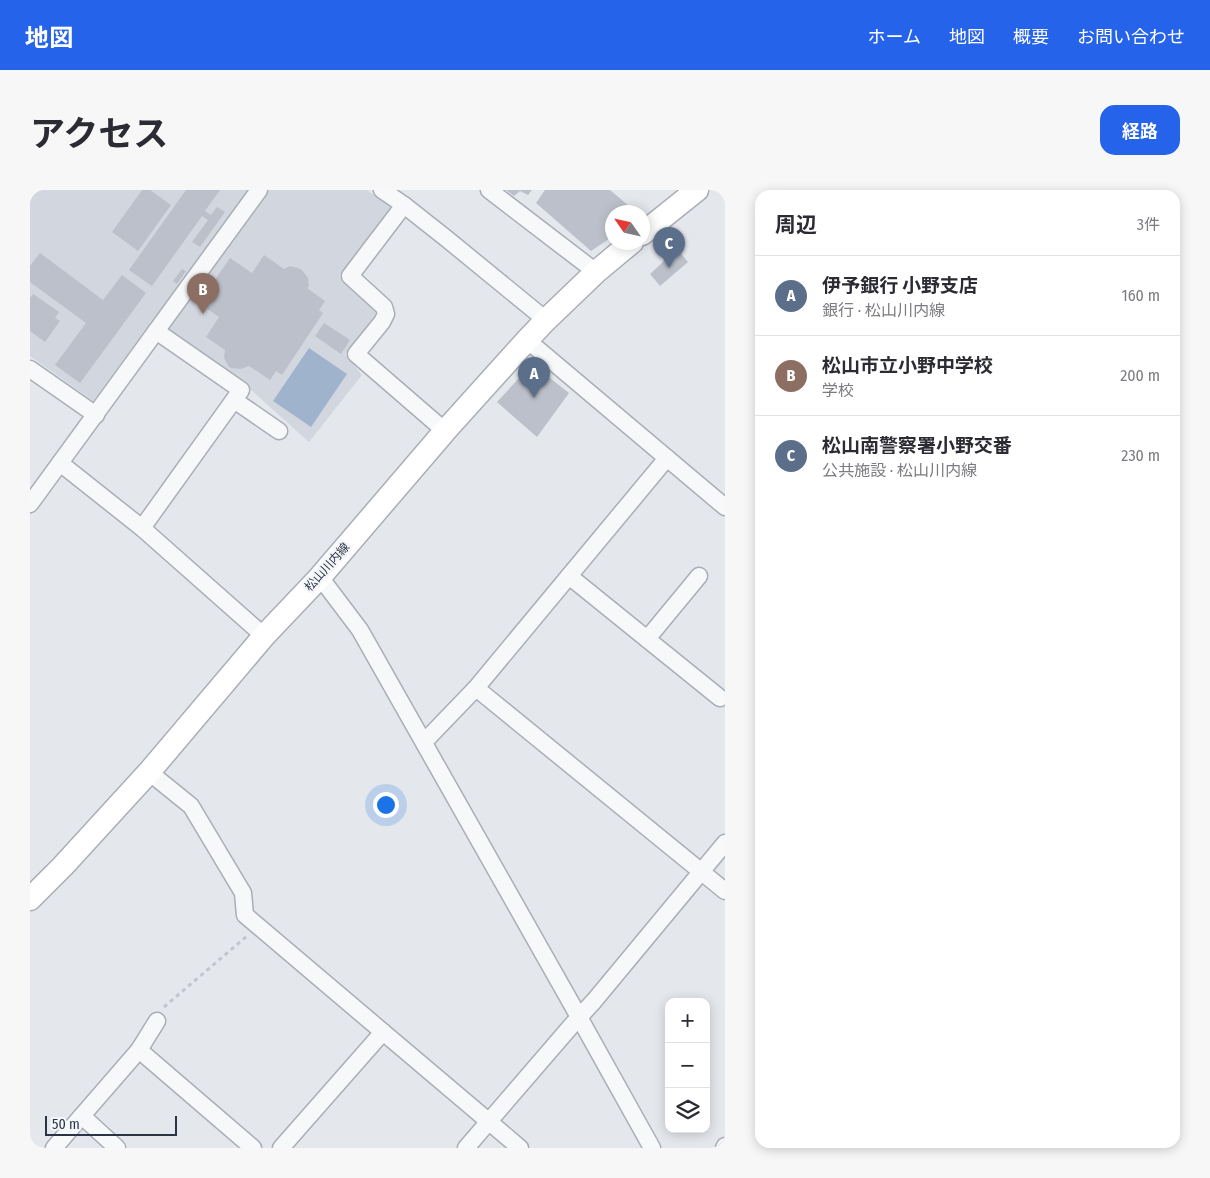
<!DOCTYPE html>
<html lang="ja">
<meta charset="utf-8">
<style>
body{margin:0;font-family:"Fira Sans Condensed","Noto Sans JP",sans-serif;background:#f7f7f7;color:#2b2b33}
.controls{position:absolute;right:15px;bottom:15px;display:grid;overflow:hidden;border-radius:10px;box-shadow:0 2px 12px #0003}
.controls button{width:45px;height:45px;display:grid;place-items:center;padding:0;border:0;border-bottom:1px solid #e1e1e2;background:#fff;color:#2b2b33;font:25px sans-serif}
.compass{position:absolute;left:575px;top:15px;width:45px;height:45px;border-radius:50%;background:#fff;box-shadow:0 2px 12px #0003;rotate:304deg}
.scale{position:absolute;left:15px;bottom:12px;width:132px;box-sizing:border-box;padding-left:5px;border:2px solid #2b3445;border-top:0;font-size:14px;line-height:18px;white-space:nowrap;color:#2b3445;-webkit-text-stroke:4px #f4f6f9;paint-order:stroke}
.you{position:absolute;left:355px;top:614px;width:18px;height:18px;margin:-12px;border:4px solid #fff;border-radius:50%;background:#1a73e8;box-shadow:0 0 0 8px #1a73e833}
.badge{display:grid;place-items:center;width:32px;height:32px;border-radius:50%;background:#2563eb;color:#fff;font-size:16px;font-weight:700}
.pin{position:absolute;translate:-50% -41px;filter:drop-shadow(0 1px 2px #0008)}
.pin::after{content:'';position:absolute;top:26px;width:18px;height:15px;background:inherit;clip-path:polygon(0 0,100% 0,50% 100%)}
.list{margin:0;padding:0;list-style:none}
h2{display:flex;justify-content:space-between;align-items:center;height:65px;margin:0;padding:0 20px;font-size:21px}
h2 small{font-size:16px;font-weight:400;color:#7c7c81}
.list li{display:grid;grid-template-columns:32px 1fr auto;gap:15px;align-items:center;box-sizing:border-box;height:80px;padding:0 20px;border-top:1px solid #e1e1e2}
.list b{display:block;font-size:19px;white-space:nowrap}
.list p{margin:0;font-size:16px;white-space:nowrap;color:#7c7c81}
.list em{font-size:16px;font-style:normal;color:#7c7c81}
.icon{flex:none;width:28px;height:28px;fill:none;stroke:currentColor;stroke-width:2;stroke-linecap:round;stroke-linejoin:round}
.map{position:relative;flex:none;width:695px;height:958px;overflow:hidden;border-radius:15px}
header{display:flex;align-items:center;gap:30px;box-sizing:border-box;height:70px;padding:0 25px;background:#2563eb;color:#fff}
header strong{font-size:24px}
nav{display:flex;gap:28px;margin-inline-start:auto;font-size:18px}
.intro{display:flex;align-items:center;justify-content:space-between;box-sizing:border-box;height:120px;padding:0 30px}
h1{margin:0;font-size:35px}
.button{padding:12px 22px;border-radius:15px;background:#2563eb;color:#fff;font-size:18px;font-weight:700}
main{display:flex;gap:30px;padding:0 30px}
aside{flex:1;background:#fff;border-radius:15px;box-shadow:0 2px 12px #0003}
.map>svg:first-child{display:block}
</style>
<header>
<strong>地図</strong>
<nav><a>ホーム</a><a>地図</a><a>概要</a><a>お問い合わせ</a></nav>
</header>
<div class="intro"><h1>アクセス</h1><a class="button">経路</a></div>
<main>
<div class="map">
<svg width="695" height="958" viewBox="0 0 695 958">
<rect width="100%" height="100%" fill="#e4e7ec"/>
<polygon fill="#d2d6de" points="0,0 234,0 236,2 237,0 337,0 363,19 309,86 346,120 344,130 315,164 332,185 279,252 222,201 124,128 63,211 0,166"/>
<polygon fill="#9fb4cc" points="279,158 317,184 281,237 243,211"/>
<g fill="#bbc0ca">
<polygon points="112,0 120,0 141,15 108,61 82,42"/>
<polygon points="156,0 190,0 175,21 181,25 187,17 195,22 170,57 162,52 178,30 172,26 122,96 99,80"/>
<polygon points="476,0 502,0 498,5 490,1 484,6"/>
<polygon points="515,0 580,0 606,22 582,22 582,47 561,61 506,13"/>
<polygon points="647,59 658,72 630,96 620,84"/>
<polygon points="10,63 73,110 92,85 116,103 50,193 25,175 56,133 0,92 0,76"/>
<polygon points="234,65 254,79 260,76 268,78 272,80 278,88 279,96 277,98 295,111 289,120 293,123 252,185 246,181 240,190 219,176 211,179 201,178 199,177 194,168 195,160 176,147 189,127 169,113 200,68 222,83"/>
<polygon points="152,79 156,81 147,94 143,91"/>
<polygon points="3,104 29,122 25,128 30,131 15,152 0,141 0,108"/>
<polygon points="294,133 320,150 311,164 285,146"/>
<polygon points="502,174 539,203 507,247 467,212"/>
</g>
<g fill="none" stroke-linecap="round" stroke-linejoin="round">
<defs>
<g id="street">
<polyline points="352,0 374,15 320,86 354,117 356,124 352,132 326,164 415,241"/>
<polyline points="459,0 566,82"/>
<polyline points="374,15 417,49 516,130"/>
<polyline points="497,150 695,317"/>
<polyline points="0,179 66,225"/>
<polyline points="204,210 249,241"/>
<polyline points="30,273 112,338 234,446"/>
<polyline points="0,314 229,0"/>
<polyline points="112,338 211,200 126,141"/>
<polyline points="539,386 690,508"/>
<polyline points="290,387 330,440 549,827 622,958"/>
<polyline points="617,449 669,386"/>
<polyline points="446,498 695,701"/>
<polyline points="394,552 446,498 637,268"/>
<polyline points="119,582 161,616 213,703 215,725 353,842"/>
<polyline points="109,860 127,831"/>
<polyline points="52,926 87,958"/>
<polyline points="24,958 109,860 223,958"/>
<polyline points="251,958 353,842 490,958"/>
<polyline points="436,958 542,835 564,811 695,653"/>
<polyline points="694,958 695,956"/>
</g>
<g id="secondary">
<polyline points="612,44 667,0"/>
<polyline points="0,709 33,676 119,582 234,446 290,387 415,241 497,150 516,130 566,82 602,52"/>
</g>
</defs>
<use href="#street" stroke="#a9aeb7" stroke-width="19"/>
<use href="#secondary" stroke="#a9aeb7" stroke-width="25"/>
<polyline stroke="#c2c5cb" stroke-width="3" stroke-dasharray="4 4" stroke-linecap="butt" points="134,817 217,746"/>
<use href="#street" stroke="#f7f8fa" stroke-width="16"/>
<use href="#secondary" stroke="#fff" stroke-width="22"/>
</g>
<g text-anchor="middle" stroke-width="5" stroke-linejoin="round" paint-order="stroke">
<g font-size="12" fill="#2b3445" stroke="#f4f6f9">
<text transform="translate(297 377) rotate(-48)" y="4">松山川内線</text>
</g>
</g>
</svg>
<div class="controls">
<button>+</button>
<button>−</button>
<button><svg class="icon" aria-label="layers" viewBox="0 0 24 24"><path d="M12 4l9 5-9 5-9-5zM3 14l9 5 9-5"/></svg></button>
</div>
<svg class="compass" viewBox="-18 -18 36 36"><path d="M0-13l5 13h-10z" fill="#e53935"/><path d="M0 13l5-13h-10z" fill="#7c7c81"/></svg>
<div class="scale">50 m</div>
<div class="you"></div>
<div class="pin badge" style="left:504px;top:208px;background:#5c6f8a">A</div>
<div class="pin badge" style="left:173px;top:124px;background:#8d6e63">B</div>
<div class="pin badge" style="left:639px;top:78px;background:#5c6f8a">C</div>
</div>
<aside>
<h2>周辺<small>3件</small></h2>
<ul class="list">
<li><span class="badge" style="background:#5c6f8a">A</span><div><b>伊予銀行 小野支店</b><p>銀行 · 松山川内線</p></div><em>160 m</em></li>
<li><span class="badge" style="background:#8d6e63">B</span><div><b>松山市立小野中学校</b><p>学校</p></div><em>200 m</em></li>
<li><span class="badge" style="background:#5c6f8a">C</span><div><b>松山南警察署小野交番</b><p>公共施設 · 松山川内線</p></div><em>230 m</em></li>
</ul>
</aside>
</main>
